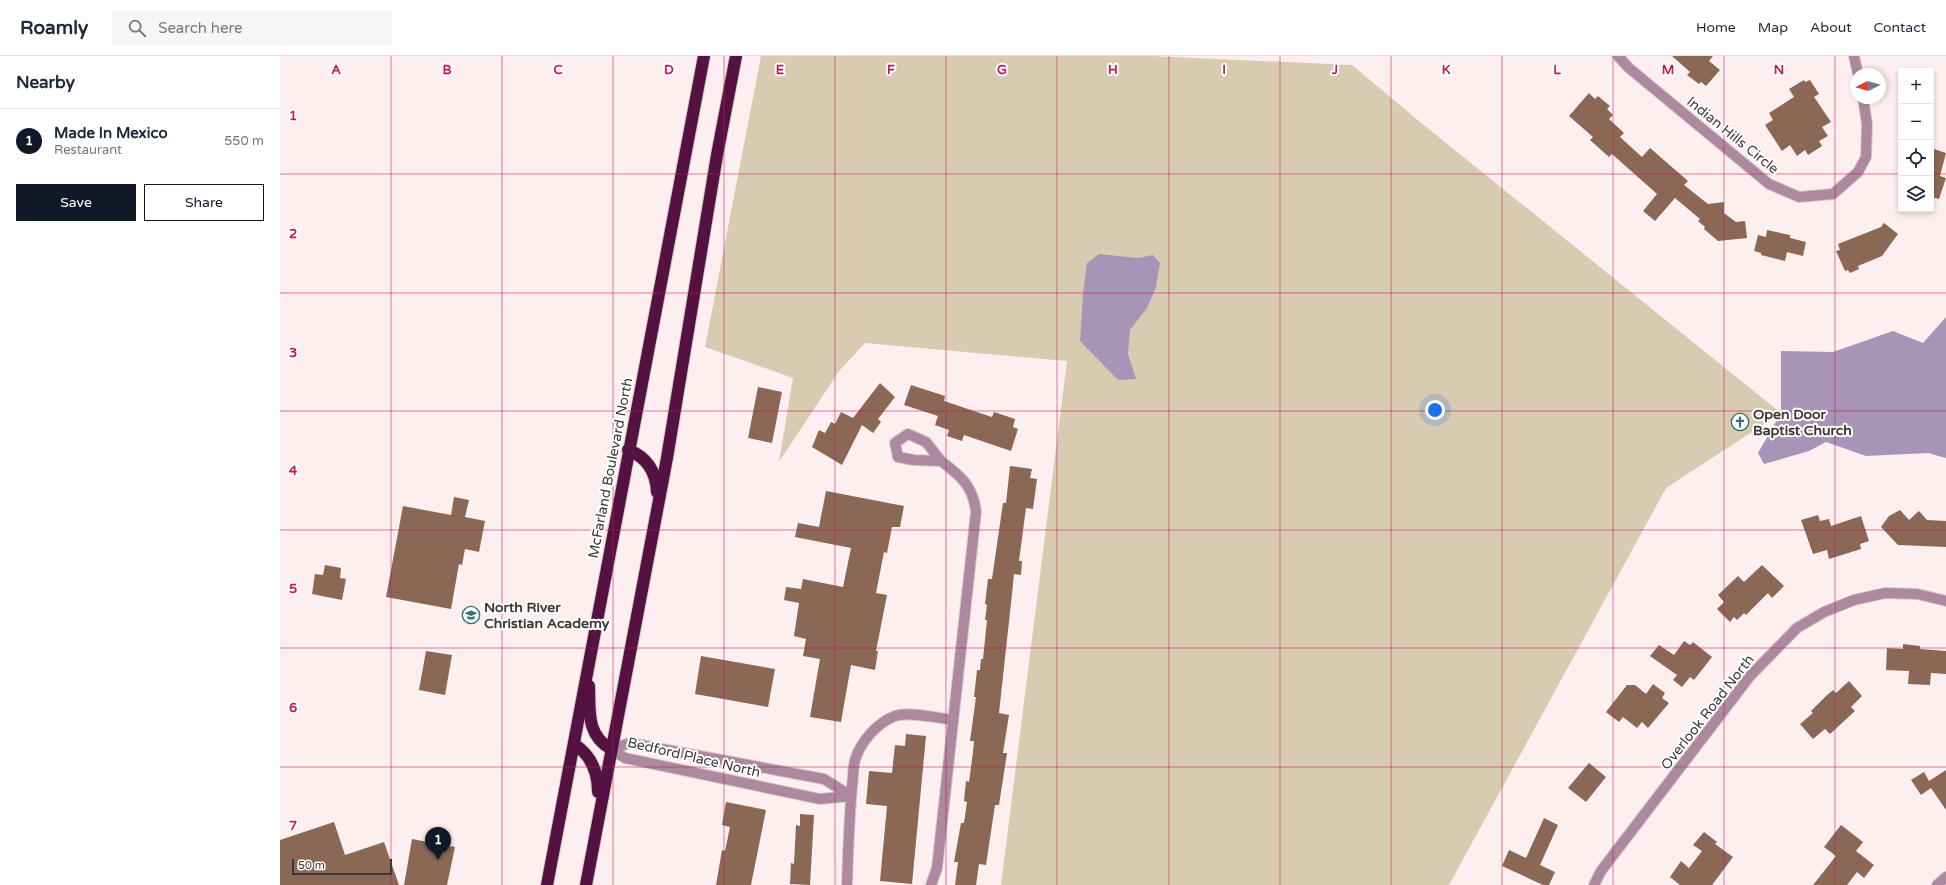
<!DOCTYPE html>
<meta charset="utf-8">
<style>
body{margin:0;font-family:"Varela Round",sans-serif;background:#f6f6f7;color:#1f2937}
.controls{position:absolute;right:12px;top:12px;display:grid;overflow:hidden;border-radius:0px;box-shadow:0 2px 6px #0003}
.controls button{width:36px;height:36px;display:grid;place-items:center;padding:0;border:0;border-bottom:1px solid #e0e1e3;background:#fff;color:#1f2937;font:20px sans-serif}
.compass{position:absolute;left:1570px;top:12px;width:36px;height:36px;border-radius:50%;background:#fff;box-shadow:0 2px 6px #0003;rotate:265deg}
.scale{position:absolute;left:12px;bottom:10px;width:100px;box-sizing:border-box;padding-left:4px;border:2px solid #3e3838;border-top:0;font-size:11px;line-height:14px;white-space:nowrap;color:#3e3838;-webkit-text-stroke:3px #fff;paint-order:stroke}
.you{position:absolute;left:1155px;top:354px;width:14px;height:14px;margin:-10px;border:3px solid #fff;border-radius:50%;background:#1a73e8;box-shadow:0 0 0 6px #1a73e833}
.badge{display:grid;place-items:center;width:26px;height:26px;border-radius:50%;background:#111827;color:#fff;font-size:13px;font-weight:700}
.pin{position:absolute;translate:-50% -33px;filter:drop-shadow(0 1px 2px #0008)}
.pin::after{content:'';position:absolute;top:21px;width:14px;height:12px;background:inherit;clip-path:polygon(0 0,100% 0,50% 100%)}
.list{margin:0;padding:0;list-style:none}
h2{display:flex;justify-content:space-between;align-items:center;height:52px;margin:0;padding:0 16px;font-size:17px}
h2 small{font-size:13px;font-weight:400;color:#747a83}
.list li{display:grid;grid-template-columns:26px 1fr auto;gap:12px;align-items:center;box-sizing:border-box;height:64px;padding:0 16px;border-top:1px solid #e0e1e3}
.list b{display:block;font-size:15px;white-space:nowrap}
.list p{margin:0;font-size:13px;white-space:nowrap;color:#747a83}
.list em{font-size:13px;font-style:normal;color:#747a83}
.actions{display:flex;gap:8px;padding:12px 16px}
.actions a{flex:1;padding:9px 0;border:1px solid #111827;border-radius:0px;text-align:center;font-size:14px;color:#111827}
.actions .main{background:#111827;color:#fff}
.icon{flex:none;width:22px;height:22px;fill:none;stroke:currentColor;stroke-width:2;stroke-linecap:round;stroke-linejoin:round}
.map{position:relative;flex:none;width:1666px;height:829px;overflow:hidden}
header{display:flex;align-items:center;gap:24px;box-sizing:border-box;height:56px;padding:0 20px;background:#fff;border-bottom:1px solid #e0e1e3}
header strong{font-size:19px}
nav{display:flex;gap:22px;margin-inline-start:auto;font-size:14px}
.search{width:280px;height:36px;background:#f6f6f7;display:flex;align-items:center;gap:10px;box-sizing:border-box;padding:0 14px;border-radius:0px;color:#747a83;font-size:15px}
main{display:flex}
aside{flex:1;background:#fff}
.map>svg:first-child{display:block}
</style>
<header>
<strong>Roamly</strong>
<div class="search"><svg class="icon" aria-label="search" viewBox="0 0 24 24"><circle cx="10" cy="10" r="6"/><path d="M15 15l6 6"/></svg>Search here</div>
<nav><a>Home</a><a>Map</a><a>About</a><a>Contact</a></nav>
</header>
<main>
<aside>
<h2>Nearby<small></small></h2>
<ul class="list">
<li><span class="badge">1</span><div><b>Made In Mexico</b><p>Restaurant</p></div><em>550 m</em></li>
</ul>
<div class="actions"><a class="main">Save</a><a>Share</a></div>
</aside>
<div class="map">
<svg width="1666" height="829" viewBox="0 0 1666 829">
<rect width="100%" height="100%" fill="#fdeeef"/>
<polygon fill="#d9cbb1" points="481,0 872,0 1072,9 1140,66 1501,357 1386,432 1169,829 721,829 787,305 585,287 559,315 499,406 513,322 425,291"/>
<g fill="#a695b7">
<polygon points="819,198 858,202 873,199 880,207 876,231 867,252 850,274 848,298 856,323 838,324 800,285 803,237 807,207"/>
<polygon points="1666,261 1666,402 1648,397 1586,400 1546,386 1529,395 1484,408 1478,397 1501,357 1501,295 1553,296 1613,275 1643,287"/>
</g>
<g fill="#8b6856">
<polygon points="1392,0 1433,0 1429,5 1440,14 1426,30 1421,26 1419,28 1407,19 1410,16"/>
<polygon points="1524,24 1525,26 1530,24 1539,38 1534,41 1551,66 1542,71 1548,80 1539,85 1542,90 1528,99 1525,94 1517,100 1510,89 1502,95 1485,69 1493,64 1489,57 1514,41 1509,33"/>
<polygon points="1309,37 1315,43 1318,40 1330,50 1327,53 1333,59 1329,63 1344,77 1340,81 1362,101 1370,92 1408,125 1404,129 1428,148 1444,146 1444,157 1456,166 1465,165 1467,182 1438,185 1424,173 1425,171 1418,165 1420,163 1395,142 1375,165 1363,155 1377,138 1332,98 1329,101 1310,84 1313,81 1289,60"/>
<polygon points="1651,92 1666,97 1660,120 1666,122 1659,143 1651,141"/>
<polygon points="1604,167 1618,178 1602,200 1578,210 1579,213 1570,217 1568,214 1565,215 1556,195 1560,194 1558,188 1601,171"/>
<polygon points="1487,174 1510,179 1510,182 1526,186 1523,200 1507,196 1505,205 1481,199 1481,197 1474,195 1478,179 1486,181"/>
<polygon points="600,327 615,341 598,363 601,366 593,377 582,369 562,409 532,391 539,374 545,377 551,366 555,368 561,356 573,362"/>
<polygon points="631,329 665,340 664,345 712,361 714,356 735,363 733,371 738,373 731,395 684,379 682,385 667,380 669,374 655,369 658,360 624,349"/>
<polygon points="478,331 502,336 492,387 468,382"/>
<polygon points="730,410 752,413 750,422 757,423 753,453 746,452 739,505 742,505 741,519 734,518 732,538 719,657 729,659 723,697 727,697 719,749 715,749 706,809 699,808 696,829 675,829 678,806 674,806 681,767 684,767 687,746 684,745 686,725 689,726 693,696 694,685 690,685 696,641 694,641 697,614 700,614 701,603 703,603 707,564 705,564 707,549 705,548 708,523 712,523 723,447 726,447"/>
<polygon points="546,435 624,450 620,471 612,471 607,497 604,496 596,537 607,539 596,595 598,595 595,614 571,609 561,666 530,661 540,603 523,600 526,583 514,580 519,547 504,544 506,531 521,533 523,523 563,531 571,492 515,481 518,467 539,471"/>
<polygon points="174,441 189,444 185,461 205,465 199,496 185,493 182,509 179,508 171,553 106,541 123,450 171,459"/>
<polygon points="1620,454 1629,464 1639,455 1647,464 1666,465 1666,491 1618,489 1601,471 1609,460"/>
<polygon points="1538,459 1540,465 1549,463 1551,470 1581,460 1589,485 1580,488 1581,493 1549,503 1547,494 1533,498 1521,464"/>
<polygon points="45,509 61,512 60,522 66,523 62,544 32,538 35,518 43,519"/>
<polygon points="1482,509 1504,530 1492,542 1488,537 1466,559 1464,557 1457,564 1454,561 1450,566 1437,553 1444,546 1438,539 1458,520 1464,526"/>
<polygon points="1404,585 1410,589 1413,586 1432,601 1414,624 1410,621 1402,631 1393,624 1397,619 1370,600 1379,589 1394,599"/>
<polygon points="1623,588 1640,590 1640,593 1666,595 1666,618 1651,617 1650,629 1628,628 1629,615 1606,614 1607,592 1623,593"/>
<polygon points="146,595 172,599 165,639 139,634"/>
<polygon points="421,600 495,613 488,651 415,638"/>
<polygon points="1569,625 1582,640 1571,651 1575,655 1550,678 1545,673 1533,683 1520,668 1533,657 1531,655 1546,640 1553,634 1556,637"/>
<polygon points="1373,628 1385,637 1382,642 1389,647 1368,672 1362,666 1357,672 1343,661 1339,666 1326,656 1347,629 1355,629 1366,638"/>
<polygon points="626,678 646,680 632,828 600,825 607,750 586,748 589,715 612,717 615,689 625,690"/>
<polygon points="1309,707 1326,721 1306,746 1288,732"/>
<polygon points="1666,714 1666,754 1651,732 1641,739 1631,724 1644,716 1649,725"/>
<polygon points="446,746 486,754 471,829 436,829 442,794 445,795 450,771 442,769"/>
<polygon points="520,758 534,759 530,829 510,828 511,807 514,808 516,769 520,770"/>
<polygon points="1264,762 1278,769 1260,809 1275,816 1269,829 1263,829 1222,810 1229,794 1246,802"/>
<polygon points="54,766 65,799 104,786 119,829 0,829 0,784"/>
<polygon points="1561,769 1583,786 1576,795 1594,809 1584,822 1577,816 1567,829 1533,829 1556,800 1544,791"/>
<polygon points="1424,776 1437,786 1435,788 1453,801 1432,829 1400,829 1390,821 1401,805 1409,812 1422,795 1413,789"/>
<polygon points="132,783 175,791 167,829 124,829"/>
</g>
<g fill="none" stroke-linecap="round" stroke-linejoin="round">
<defs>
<g id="minor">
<polyline points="1338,0 1349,12 1489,128 1519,141 1553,138 1578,116 1586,101 1587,68 1583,42"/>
<polyline points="1574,0 1578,18"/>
<polygon points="628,378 646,386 661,405 634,404 618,401 615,387"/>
<polyline points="331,693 350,687 544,723 571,740"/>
<polyline points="331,693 345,702 540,743 571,740"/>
<path d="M567 829C568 797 569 764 572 731 573 723 573 712 575 704 581 685 597 667 615 660 629 655 658 662 673 664"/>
<path d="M651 829 657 812 696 456C693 430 681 420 661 405"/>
<polyline points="1314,829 1321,815 1470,620 1517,572 1544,556 1574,544 1605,537 1637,538 1666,545"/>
<polyline points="1657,829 1666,821"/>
</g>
<g id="highway">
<path d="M348 394C367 401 376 415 377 436"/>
<path d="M309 630C310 655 306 679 331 693"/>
<path d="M294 688C311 699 318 716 318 736"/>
<polyline points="267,829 424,0"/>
<polyline points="306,829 387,402 437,99 456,0"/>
</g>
</defs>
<use href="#minor" stroke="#d7caca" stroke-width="12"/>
<use href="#highway" stroke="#d7caca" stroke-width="14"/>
<use href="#minor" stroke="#ac899e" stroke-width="10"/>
<use href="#highway" stroke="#541141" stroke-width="12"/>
</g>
<path fill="none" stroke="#c2185b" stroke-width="1" stroke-opacity="0.55" d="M111 0V829M222 0V829M333 0V829M444 0V829M555 0V829M666 0V829M777 0V829M889 0V829M1000 0V829M1111 0V829M1222 0V829M1333 0V829M1444 0V829M1555 0V829M0 118H1621M1651 118H1666M0 237H1666M0 355H1666M0 474H1666M0 592H1666M0 711H1666"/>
<defs>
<symbol id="church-ring" viewBox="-11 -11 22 22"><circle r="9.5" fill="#fff" stroke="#30766c" stroke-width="1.5"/><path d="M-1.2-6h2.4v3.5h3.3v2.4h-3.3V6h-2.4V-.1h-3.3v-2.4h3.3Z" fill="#30766c"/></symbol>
<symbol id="school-ring" viewBox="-11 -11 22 22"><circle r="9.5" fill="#fff" stroke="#30766c" stroke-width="1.5"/><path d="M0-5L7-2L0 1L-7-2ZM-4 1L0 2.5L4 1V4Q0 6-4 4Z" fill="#30766c"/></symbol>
</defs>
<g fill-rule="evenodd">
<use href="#church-ring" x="1450" y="356" width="20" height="20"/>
<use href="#school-ring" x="181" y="549" width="20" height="20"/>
</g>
<g text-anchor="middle" stroke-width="4" stroke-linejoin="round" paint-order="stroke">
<g font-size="14" fill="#3e3838" stroke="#fff">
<text transform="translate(1453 79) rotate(39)" y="5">Indian Hills Circle</text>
<text transform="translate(330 412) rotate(-79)" y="5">McFarland Boulevard North</text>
<text transform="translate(1427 656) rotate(-52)" y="5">Overlook Road North</text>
<text transform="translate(414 701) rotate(13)" y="5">Bedford Place North</text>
</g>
<g font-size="14" font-weight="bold" fill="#3e3838" stroke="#fff" text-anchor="start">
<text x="1473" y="363">Open Door<tspan x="1473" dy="16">Baptist Church</tspan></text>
<text x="204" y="556">North River<tspan x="204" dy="16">Christian Academy</tspan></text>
</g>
</g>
<g font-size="13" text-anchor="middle" font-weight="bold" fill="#c2185b" stroke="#fff" stroke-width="4" stroke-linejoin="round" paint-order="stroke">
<text x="56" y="18">A</text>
<text x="167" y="18">B</text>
<text x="278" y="18">C</text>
<text x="389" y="18">D</text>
<text x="500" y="18">E</text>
<text x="611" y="18">F</text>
<text x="722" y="18">G</text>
<text x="833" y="18">H</text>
<text x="944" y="18">I</text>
<text x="1055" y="18">J</text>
<text x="1166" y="18">K</text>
<text x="1277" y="18">L</text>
<text x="1388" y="18">M</text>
<text x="1499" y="18">N</text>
<text x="13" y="64">1</text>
<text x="13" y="182">2</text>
<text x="13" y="301">3</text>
<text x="13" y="419">4</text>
<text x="13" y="537">5</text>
<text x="13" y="656">6</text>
<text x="13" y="774">7</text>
</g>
</svg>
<div class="controls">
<button>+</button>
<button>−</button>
<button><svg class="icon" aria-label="locate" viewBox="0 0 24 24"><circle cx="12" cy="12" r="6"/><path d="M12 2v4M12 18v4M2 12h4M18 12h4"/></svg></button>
<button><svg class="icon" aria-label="layers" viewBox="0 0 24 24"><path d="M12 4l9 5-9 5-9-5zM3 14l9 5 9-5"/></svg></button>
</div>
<svg class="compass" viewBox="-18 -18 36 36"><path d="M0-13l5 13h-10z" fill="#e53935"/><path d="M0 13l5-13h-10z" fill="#747a83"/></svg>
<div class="scale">50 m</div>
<div class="you"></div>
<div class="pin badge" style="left:158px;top:804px">1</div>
</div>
</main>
